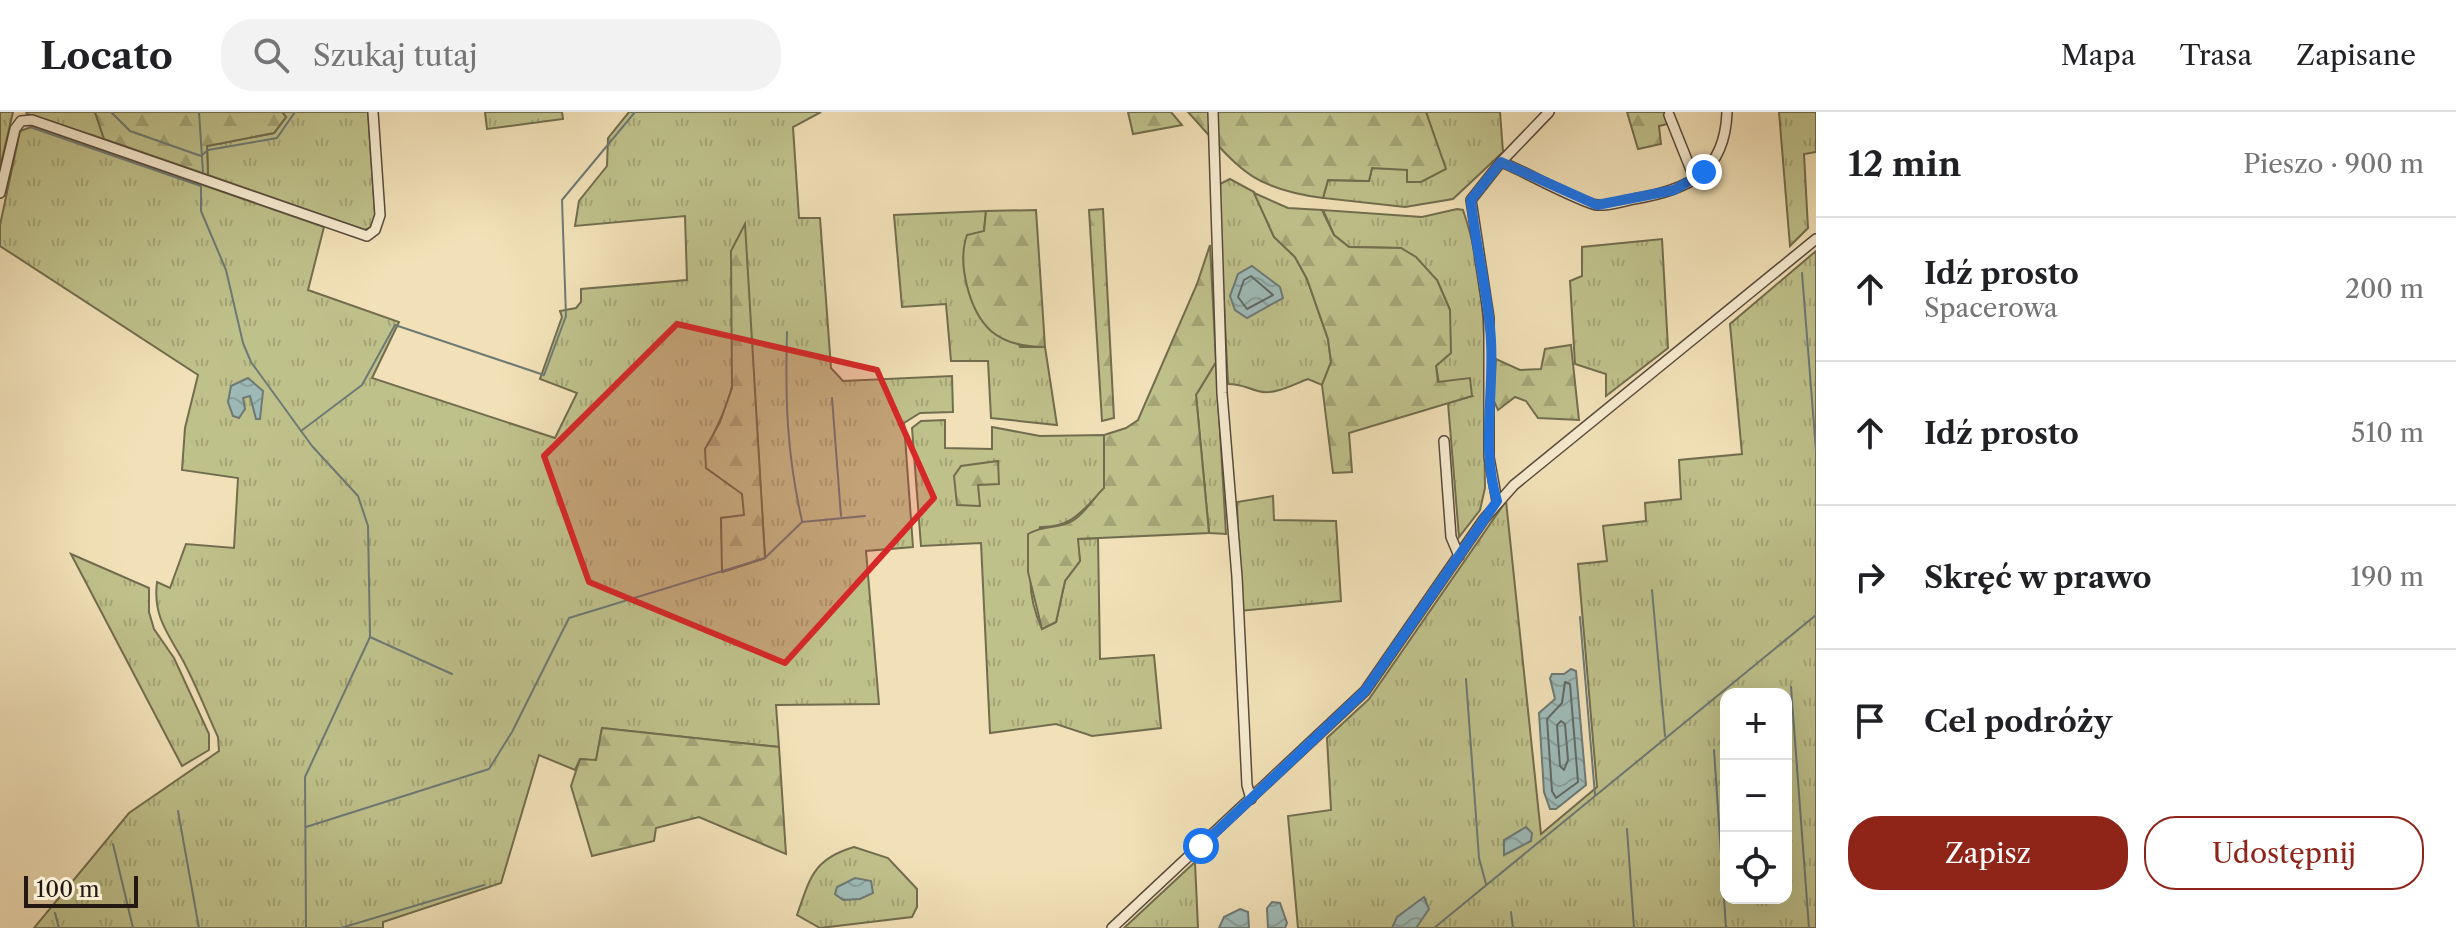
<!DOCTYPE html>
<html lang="pl">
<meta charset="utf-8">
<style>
body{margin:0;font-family:"Libre Caslon Text",serif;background:#f2f2f2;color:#202124}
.controls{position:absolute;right:24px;bottom:24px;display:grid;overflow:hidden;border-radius:16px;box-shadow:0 8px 32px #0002}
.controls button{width:72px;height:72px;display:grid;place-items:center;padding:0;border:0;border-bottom:2px solid #e0e0e0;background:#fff;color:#202124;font:40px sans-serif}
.scale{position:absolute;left:24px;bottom:20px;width:114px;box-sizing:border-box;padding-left:8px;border:4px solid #241912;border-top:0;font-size:22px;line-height:28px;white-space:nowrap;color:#241912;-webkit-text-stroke:6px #f7ecd1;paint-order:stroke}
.stop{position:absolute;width:24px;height:24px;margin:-18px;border:6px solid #1a73e8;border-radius:50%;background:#fff}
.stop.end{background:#1a73e8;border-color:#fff;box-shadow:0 2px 8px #0008}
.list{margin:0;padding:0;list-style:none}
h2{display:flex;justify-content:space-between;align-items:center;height:104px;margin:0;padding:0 32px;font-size:34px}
h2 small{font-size:26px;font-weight:400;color:#757577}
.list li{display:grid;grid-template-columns:52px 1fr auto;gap:24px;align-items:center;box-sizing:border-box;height:144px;padding:0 32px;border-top:2px solid #e0e0e0}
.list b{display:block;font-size:30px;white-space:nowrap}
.list p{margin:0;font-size:26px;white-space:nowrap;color:#757577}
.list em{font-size:26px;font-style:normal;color:#757577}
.actions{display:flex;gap:16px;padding:24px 32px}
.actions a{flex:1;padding:18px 0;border:2px solid #8f2418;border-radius:32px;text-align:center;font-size:28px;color:#8f2418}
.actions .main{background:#8f2418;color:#fff}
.icon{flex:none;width:44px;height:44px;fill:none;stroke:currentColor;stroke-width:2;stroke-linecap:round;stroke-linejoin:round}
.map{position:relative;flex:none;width:1816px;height:816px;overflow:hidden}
header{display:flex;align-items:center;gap:48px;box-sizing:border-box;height:112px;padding:0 40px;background:#fff;border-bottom:2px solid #e0e0e0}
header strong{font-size:38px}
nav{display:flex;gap:44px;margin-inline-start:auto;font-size:28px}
.search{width:560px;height:72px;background:#f2f2f2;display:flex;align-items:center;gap:20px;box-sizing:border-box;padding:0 28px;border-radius:32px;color:#757577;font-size:30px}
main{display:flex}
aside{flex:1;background:#fff}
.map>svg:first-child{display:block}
</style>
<header>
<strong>Locato</strong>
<div class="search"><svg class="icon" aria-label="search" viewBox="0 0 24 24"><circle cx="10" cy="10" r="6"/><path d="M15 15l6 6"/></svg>Szukaj tutaj</div>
<nav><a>Mapa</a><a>Trasa</a><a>Zapisane</a></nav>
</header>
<main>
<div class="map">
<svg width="1816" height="816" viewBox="0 0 1816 816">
<defs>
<pattern id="grass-tufts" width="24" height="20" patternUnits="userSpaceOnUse" patternTransform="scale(2)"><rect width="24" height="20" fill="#bfc18b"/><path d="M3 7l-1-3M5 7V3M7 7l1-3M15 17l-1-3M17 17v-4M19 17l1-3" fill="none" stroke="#a4a577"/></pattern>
<pattern id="forest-firs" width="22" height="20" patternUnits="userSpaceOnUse" patternTransform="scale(2)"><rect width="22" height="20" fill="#bfc18b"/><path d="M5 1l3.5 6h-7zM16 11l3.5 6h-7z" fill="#a4a577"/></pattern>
<pattern id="water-waves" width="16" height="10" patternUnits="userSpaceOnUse" patternTransform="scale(2)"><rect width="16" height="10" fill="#9ebbb8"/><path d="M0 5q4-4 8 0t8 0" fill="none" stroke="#88a09d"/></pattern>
</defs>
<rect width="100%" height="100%" fill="#f2e1b8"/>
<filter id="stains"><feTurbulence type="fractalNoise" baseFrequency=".0025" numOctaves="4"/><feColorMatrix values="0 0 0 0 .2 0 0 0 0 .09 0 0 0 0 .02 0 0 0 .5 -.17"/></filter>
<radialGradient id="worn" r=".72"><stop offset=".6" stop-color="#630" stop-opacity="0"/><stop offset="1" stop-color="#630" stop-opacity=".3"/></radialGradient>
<g fill="url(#grass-tufts)" stroke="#726d4e" stroke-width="2" fill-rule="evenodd">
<polygon points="0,0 13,0 0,56"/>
<polygon points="26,0 95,0 104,27 27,2"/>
<polygon points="282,0 368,0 375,103 371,115 365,118 208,63 207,34 274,21 286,5"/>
<polygon points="485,0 562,0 563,7 487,17"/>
<path d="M629 0H821L793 15 799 106H820L831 256 843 269 952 264 953 300 920 301 904 311 913 435 866 439 879 592 776 593 779 635 602 616 596 649 580 647 575 658 539 643 501 771 383 810V816H34L129 701 219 639 218 625C206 599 195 570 181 545 166 519 153 502 157 470L170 476 186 432 234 436 238 366 182 358 185 316 198 263 0 134V113L20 19 34 14 324 115 308 178 399 210 372 266 555 326 577 281 540 267 562 205 560 199 576 196 581 190V177L687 168 685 104 575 114 579 89 607 54 608 26ZM744 114 765 446 723 460 721 406 745 404 742 381 706 356C705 326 727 304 732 274 741 222 740 166 744 114Z"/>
<polygon points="1426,0 1500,0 1503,40 1453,87 1405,95 1323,86 1328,68 1369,69 1372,56 1445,57"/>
<polygon points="1779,0 1816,0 1816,40 1804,42 1808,116 1790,134"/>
<path d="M1230 67 1254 80 1274 125 1295 145 1307 167 1328 227 1331 250 1322 273 1308 267C1294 272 1274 284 1258 279 1246 276 1242 272 1228 272L1219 93 1220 72Z"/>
<path d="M1457 97 1463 98C1493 184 1483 286 1485 376L1480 398 1459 425 1448 291 1472 284 1439 271 1436 254 1450 241V198L1437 168 1401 136 1349 135 1334 123 1323 98 1422 105Z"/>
<polygon points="986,99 984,119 1020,235 1045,235 1057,313 991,306 988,249 951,249 946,192 902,195 894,103"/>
<polygon points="1662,127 1668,236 1606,284 1606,262 1575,252 1570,169 1582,164 1582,135"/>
<path d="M1816 139V816H1298L1288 704 1331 698 1327 626 1369 587 1506 389 1541 722 1597 675 1578 452 1607 449 1603 414 1646 409 1645 391 1681 387 1679 348 1742 342 1730 212ZM1726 582H1786V786H1726Z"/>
<polygon points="1216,250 1226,422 1209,421 1196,283"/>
<path d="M945 308V336L992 337V315L1040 324 1104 323 1105 376C1083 397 1073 416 1040 415 1030 454 1024 477 1042 517L1056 510 1065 469 1080 449 1077 427 1098 426 1100 547 1154 543 1161 616 1092 624 1056 612 990 621 981 431 921 434 912 316 921 309Z"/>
<polygon points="1273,384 1274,408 1336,409 1341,489 1240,499 1237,390"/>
<polygon points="71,442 149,476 149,500 154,517 174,546 209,622 209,638 182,654"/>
<path d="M854 735 888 746 917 777V795L912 805 820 816 797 803C810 766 813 747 854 735Z"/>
<polygon points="1195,750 1198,816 1124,816"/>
</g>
<g fill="url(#forest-firs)" stroke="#726d4e" stroke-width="2">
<polygon points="95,0 282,0 286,5 274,21 207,34 208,63 104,27"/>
<polygon points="1128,0 1171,0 1182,13 1133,22"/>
<path d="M1188 0H1426L1446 57 1421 70H1407V58L1372 56 1369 69 1328 68 1323 86C1246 76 1236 52 1188 0Z"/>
<polygon points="1627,0 1672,0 1672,11 1659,14 1661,32 1638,37"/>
<polygon points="1254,81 1288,96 1322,98 1334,123 1349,135 1401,136 1416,145 1437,168 1450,198 1451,241 1436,254 1438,270 1470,266 1472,284 1349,321 1352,360 1333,361 1322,273 1331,250 1328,227 1307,167 1295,145 1274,125"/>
<polygon points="1103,97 1114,306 1102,309 1089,98"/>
<path d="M1036 98 1045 235C1026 235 1006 232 991 219 969 199 957 151 967 123L984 119 986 99Z"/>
<polygon points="745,112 765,446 722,460 721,406 744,403 742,382 706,356 705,337 720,310 732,276 731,139"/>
<path d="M1210 133 1216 250 1196 283 1209 421 1078 427 1080 449 1065 469 1056 510 1042 517 1028 460V422C1043 413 1057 417 1072 409 1084 403 1094 385 1104 376V323L1126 316 1138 308 1197 172Z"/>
<polygon points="1571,233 1579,308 1538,306 1526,289 1515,285 1498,298 1493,287 1496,247 1520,258 1541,257 1545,237"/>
<polygon points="998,349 999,372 978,373 980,394 957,393 954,364 961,354"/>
<polygon points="602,616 779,635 786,742 699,705 656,716 654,729 592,744 571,674 580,647 596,648"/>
</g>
<g fill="url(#water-waves)" stroke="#6d7a76" stroke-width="2">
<polygon points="1252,154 1280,175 1283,186 1247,206 1235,198 1230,184 1238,162"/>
<polygon points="248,266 263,279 260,307 256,307 250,284 243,286 245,297 239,306 233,304 228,290 231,274"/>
<polygon points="1571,557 1576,559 1586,673 1556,697 1550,697 1544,680 1539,601 1555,587 1550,566 1552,562 1564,562"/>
<polygon points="1526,715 1532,721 1531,729 1504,743 1504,728"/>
<polygon points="855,766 871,769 873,781 860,787 843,788 835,782 837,775"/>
<polygon points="1424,785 1429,797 1416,816 1392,816 1397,805"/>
<polygon points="1272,790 1280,791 1287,811 1285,816 1268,816 1267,796"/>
<polygon points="1240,797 1248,800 1249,816 1219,816 1224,805"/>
</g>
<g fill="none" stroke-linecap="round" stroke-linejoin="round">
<g stroke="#616a65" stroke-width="2">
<polygon points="1251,164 1273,183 1247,197 1238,185 1244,168"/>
<polygon points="1565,570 1570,572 1578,670 1556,686 1552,679 1547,607 1562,591"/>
<polygon points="1561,609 1565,612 1568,648 1564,658 1560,654 1557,613"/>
</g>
<g stroke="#6d7a76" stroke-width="2">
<polyline points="111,0 130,19 201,44 208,38 277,26 295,0"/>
<polyline points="199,0 203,60"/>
<polyline points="30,15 201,74 201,99 226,158 243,231 251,250 312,334 358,384 368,414 370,525 305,665 306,816"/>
<polyline points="1802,161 1816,339"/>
<path d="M787 220C785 288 787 343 802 409"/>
<polyline points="832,286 841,404"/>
<polyline points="301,319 362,273 395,213 544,263 566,204 562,88 635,0"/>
<polyline points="1652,478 1665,624"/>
<polyline points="1580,505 1595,683"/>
<polyline points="370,525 452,562"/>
<polyline points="1466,567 1479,746 1486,772"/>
<polyline points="1791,575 1809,816"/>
<polyline points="1714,638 1726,816"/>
<polyline points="178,699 199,816"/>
<polyline points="306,715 489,657 512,620 569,506 765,446 802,410 865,404"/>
<polyline points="1627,717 1634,816"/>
<polyline points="113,732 133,816"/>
<polyline points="1511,800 1513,816"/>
<polyline points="55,801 59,816"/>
<polyline points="341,816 484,773"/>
<polyline points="1434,816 1816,503"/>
</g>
<defs>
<g id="street">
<polyline points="1213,0 1222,281 1237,465 1247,673 1251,687"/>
<polyline points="1669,3 1695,68"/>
<path d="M1501 50C1524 59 1579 90 1597 93 1609 94 1623 89 1634 87 1688 78 1725 61 1727 0"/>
<polyline points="0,81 15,17 21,9 32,8 367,124 375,118 380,103 373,0"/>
<polyline points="1444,329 1451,425 1459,444"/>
<polyline points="1497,389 1489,345 1489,206 1471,88 1501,50 1549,0"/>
<polyline points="1112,816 1365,579 1484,407 1514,373 1816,127"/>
</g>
</defs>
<use href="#street" stroke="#584b3c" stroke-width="12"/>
<use href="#street" stroke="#f7ecd1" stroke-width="9"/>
</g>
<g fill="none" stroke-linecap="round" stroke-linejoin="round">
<path stroke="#1a73e8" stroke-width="10" d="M1201 734 1365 579 1497 389C1481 336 1494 283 1491 229 1489 182 1475 135 1471 88L1501 50 1597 93 1674 78 1704 60"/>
</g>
<path fill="#d62828" fill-opacity="0.2" stroke="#d62828" stroke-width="6" stroke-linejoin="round" d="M677 212 877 258 934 386 785 551 589 470 544 344Z"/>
<rect width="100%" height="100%" filter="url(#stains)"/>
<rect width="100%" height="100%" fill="url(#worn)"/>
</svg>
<div class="controls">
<button>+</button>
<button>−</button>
<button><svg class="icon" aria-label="locate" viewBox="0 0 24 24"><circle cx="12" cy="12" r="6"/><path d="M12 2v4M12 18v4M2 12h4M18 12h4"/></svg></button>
</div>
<div class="scale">100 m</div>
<div class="stop" style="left:1201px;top:734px"></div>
<div class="stop end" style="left:1704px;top:60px"></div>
</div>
<aside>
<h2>12 min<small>Pieszo · 900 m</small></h2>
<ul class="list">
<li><svg class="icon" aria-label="ahead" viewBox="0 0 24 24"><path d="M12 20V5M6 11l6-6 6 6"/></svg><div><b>Idź prosto</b><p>Spacerowa</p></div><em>200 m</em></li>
<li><svg class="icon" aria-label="ahead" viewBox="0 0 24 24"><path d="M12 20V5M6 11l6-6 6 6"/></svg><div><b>Idź prosto</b></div><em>510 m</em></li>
<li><svg class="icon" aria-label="right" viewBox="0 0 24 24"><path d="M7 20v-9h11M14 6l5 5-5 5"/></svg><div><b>Skręć w prawo</b></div><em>190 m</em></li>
<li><svg class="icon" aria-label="arrive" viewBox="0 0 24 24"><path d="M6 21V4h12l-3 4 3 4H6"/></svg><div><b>Cel podróży</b></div></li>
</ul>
<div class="actions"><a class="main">Zapisz</a><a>Udostępnij</a></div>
</aside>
</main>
